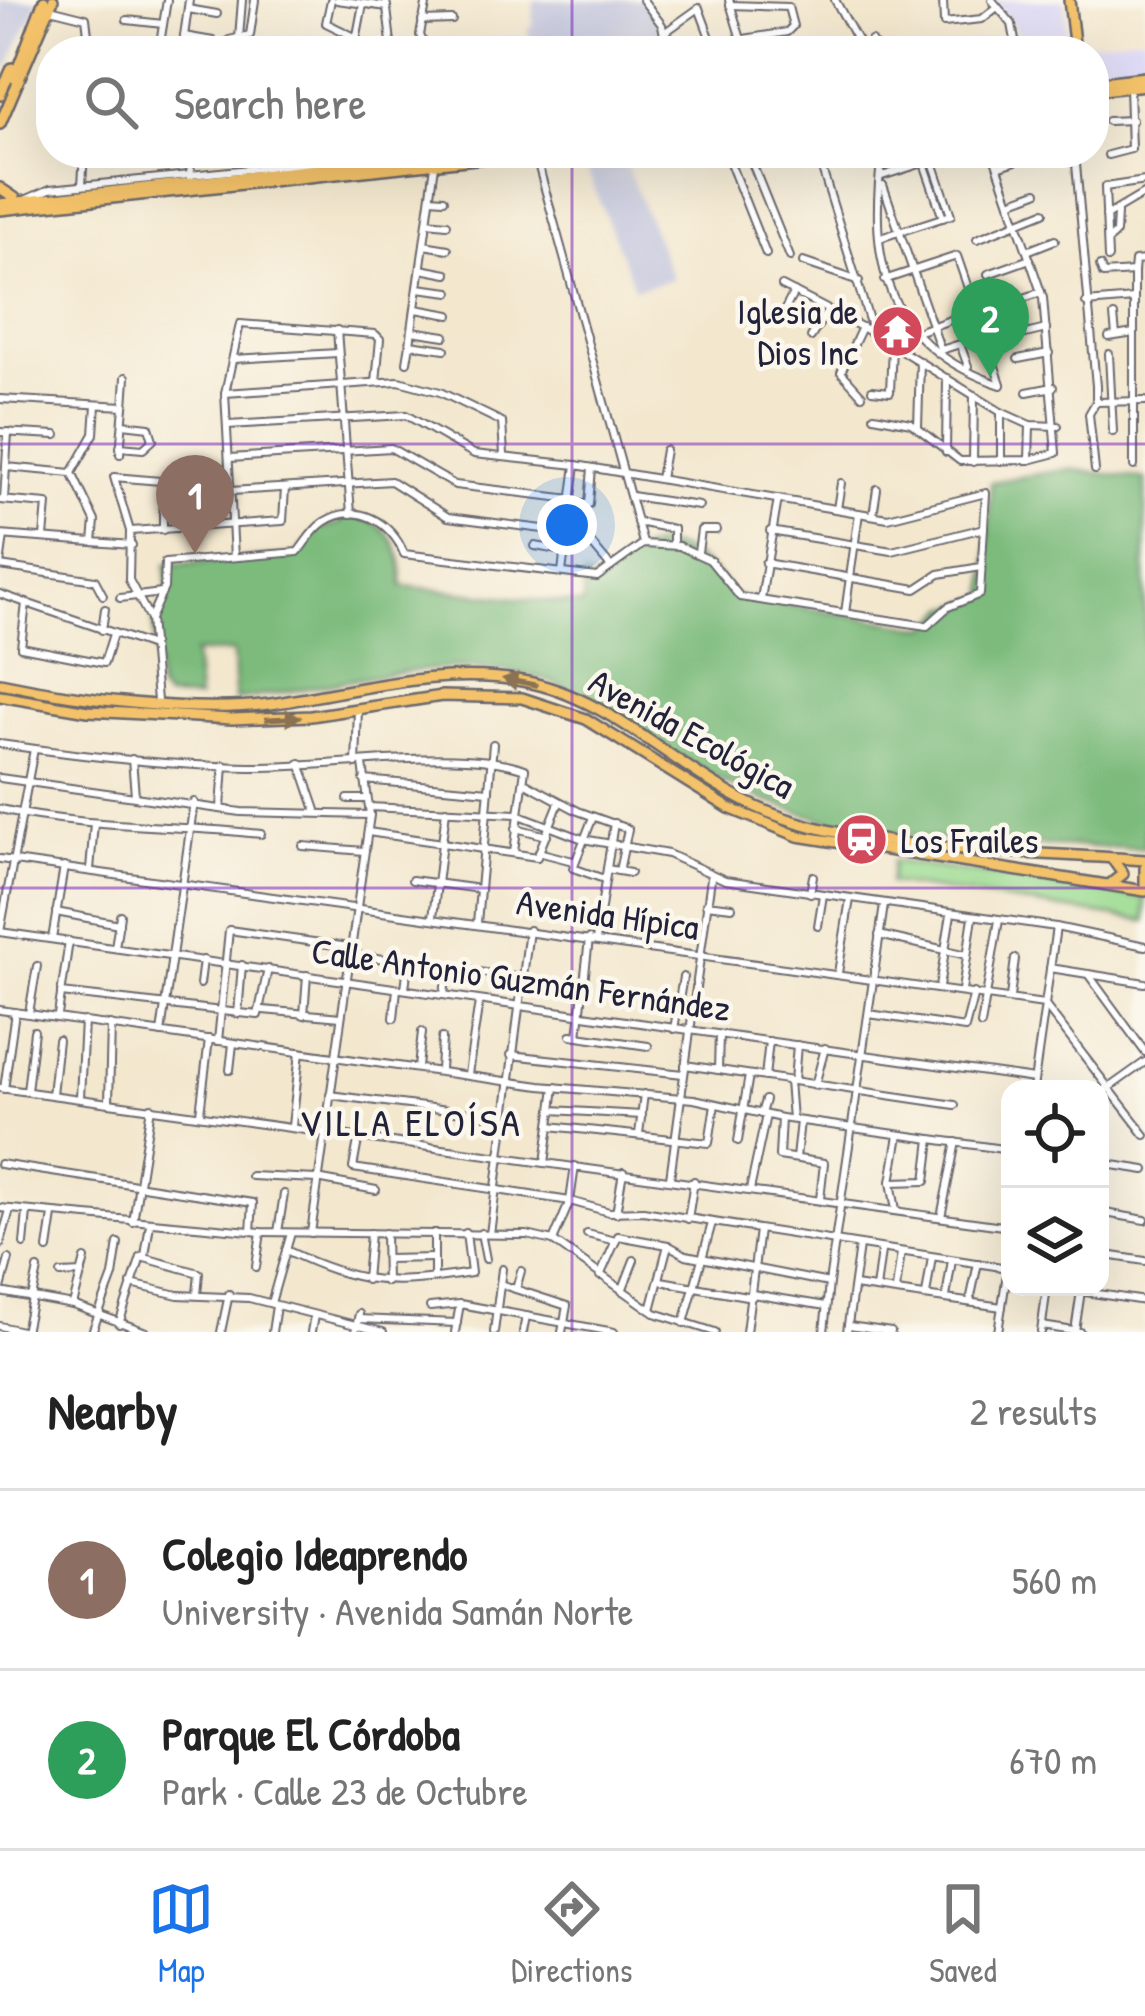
<!DOCTYPE html>
<meta charset="utf-8">
<style>
body{margin:0;font-family:"Patrick Hand",sans-serif;background:#f6f6f6;color:#222}
.controls{position:absolute;right:36px;bottom:36px;display:grid;overflow:hidden;border-radius:24px;box-shadow:0 12px 48px #0002}
.controls button{width:108px;height:108px;display:grid;place-items:center;padding:0;border:0;border-bottom:3px solid #e0e0e0;background:#fff;color:#222;font:60px sans-serif}
.you{position:absolute;left:567px;top:525px;width:42px;height:42px;margin:-30px;border:9px solid #fff;border-radius:50%;background:#1a73e8;box-shadow:0 0 0 18px #1a73e833}
.badge{display:grid;place-items:center;width:78px;height:78px;border-radius:50%;background:#1a73e8;color:#fff;font-size:39px;font-weight:700}
.pin{position:absolute;translate:-50% -99px;filter:drop-shadow(0 3px 6px #0008)}
.pin::after{content:'';position:absolute;top:63px;width:42px;height:36px;background:inherit;clip-path:polygon(0 0,100% 0,50% 100%)}
.list{margin:0;padding:0;list-style:none}
h2{display:flex;justify-content:space-between;align-items:center;height:156px;margin:0;padding:0 48px;font-size:51px}
h2 small{font-size:39px;font-weight:400;color:#767676}
.list li{display:grid;grid-template-columns:78px 1fr auto;gap:36px;align-items:center;box-sizing:border-box;height:180px;padding:0 48px;border-top:3px solid #e0e0e0}
.list b{display:block;font-size:45px;white-space:nowrap}
.list p{margin:0;font-size:39px;white-space:nowrap;color:#767676}
.list em{font-size:39px;font-style:normal;color:#767676}
.icon{flex:none;width:66px;height:66px;fill:none;stroke:currentColor;stroke-width:2;stroke-linecap:round;stroke-linejoin:round}
.map{position:relative;flex:none;width:1145px;height:1332px;overflow:hidden}
.search{position:absolute;background:#fff;box-shadow:0 12px 48px #0002;left:36px;right:36px;top:36px;height:132px;display:flex;align-items:center;gap:30px;box-sizing:border-box;padding:0 42px;border-radius:48px;color:#767676;font-size:45px}
.sheet{height:516px;background:#fff}
nav{display:flex;justify-content:space-around;align-items:center;box-sizing:border-box;height:168px;border-top:3px solid #e0e0e0;background:#fff;font-size:33px;color:#767676}
nav a{display:grid;justify-items:center;gap:6px}
nav .on{color:#1a73e8}
.map>svg:first-child{display:block}
</style>
<div class="map">
<svg width="1145" height="1332" viewBox="0 0 1145 1332">
<rect width="100%" height="100%" fill="#fbf7ec"/>
<filter id="ink" filterUnits="userSpaceOnUse"><feTurbulence type="fractalNoise" baseFrequency=".00833" numOctaves="2"/><feDisplacementMap in="SourceGraphic" scale="24" xChannelSelector="R" yChannelSelector="G"/><feConvolveMatrix kernelMatrix="1 2 1 2 8 2 1 2 1" color-interpolation-filters="sRGB"/></filter>
<filter id="wash" filterUnits="userSpaceOnUse"><feTurbulence type="fractalNoise" baseFrequency=".004" numOctaves="4" result="noise"/><feDisplacementMap in="SourceGraphic" scale="48" xChannelSelector="R" yChannelSelector="G"/><feGaussianBlur stdDeviation="2.7" result="paint"/><feColorMatrix in="noise" values="0 0 0 0 0 0 0 0 0 0 0 0 0 0 0 0 0 1.4 0 .05"/><feComposite in="paint" operator="in"/></filter>
<g filter="url(#wash)">
<rect width="100%" height="100%" fill="#f3e7ce"/>
<g fill="#d9d6f7">
<polygon points="994,0 1064,0 1069,51 1020,51 1014,25"/>
<polygon points="1145,36 1145,77 1094,82 1094,51 1079,51 1078,44"/>
</g>
<g fill="#c0c2dd">
<polygon points="0,0 39,0 0,83"/>
<polygon points="534,0 642,0 659,24 664,51 531,51 528,27 533,27"/>
<polygon points="622,155 673,279 635,289 582,158"/>
</g>
<polygon fill="#9bdb91" stroke="#5e7e66" stroke-width="3" points="893,861 1145,898 1145,921 890,883"/>
<path fill="#7cbb7b" stroke="#4f6e5b" stroke-width="3" d="M1068 469 1145 479V848C1012 845 863 846 741 790 659 754 599 684 507 671 419 659 323 689 235 700L233 652 194 653 198 699 166 698 158 688 153 619 168 597 166 565 296 555 318 529 341 523 340 517C384 512 405 546 402 586L583 605 584 576 604 580C646 523 700 544 733 596L927 628 948 608 986 597 991 482Z"/>
</g>
<g filter="url(#ink)">
<g fill="none" stroke-linecap="round" stroke-linejoin="round">
<defs>
<g id="minor">
<polyline points="331,0 326,23 357,38"/>
<polyline points="337,0 387,7"/>
<polyline points="386,0 392,51"/>
<polyline points="643,0 662,25 667,51"/>
<polyline points="729,0 740,36"/>
<polyline points="835,0 863,51"/>
<polyline points="943,0 944,23 982,19 996,8"/>
<polyline points="992,0 1012,24 1017,51"/>
<polyline points="50,9 86,18 90,51"/>
<polyline points="188,9 217,14"/>
<polyline points="127,20 163,24"/>
<polyline points="422,21 452,20"/>
<polyline points="664,33 699,8 715,51"/>
<polyline points="184,36 213,41"/>
<polyline points="239,38 242,0"/>
<polyline points="229,40 250,35 255,0"/>
<polyline points="871,41 878,51"/>
<polyline points="714,44 787,32 793,26 788,7 730,5"/>
<polyline points="128,47 177,51"/>
<polyline points="159,50 167,0"/>
<polyline points="182,51 189,0"/>
<polyline points="354,51 363,4"/>
<polyline points="427,51 420,35 427,0"/>
<polyline points="1108,121 1132,120"/>
<polyline points="535,153 643,543"/>
<polyline points="726,153 766,254"/>
<polyline points="748,153 790,257"/>
<polyline points="817,153 873,333"/>
<path d="M882 153C868 264 885 346 1001 385"/>
<polyline points="1075,153 1096,386 1096,402 1089,414 1095,470"/>
<polyline points="1108,155 1131,149 1129,87"/>
<polyline points="924,163 943,218"/>
<polyline points="435,165 410,344 445,349"/>
<polyline points="998,167 1028,157"/>
<polyline points="882,176 923,163"/>
<polyline points="190,179 191,153"/>
<polyline points="82,185 84,153"/>
<polyline points="883,185 940,348"/>
<polyline points="431,198 444,199"/>
<polyline points="27,199 50,189 408,153"/>
<polyline points="1010,202 1037,192"/>
<polyline points="1106,216 1145,193"/>
<polyline points="427,222 447,224"/>
<polyline points="880,238 951,215 930,153"/>
<polyline points="977,239 1044,212"/>
<polyline points="1108,241 1116,233 1117,213"/>
<polyline points="424,245 448,249"/>
<polyline points="1027,251 1055,240"/>
<polyline points="1108,258 1105,187 1145,181"/>
<polyline points="803,262 859,281"/>
<polyline points="1100,266 1103,274 1134,272"/>
<polyline points="421,269 447,274"/>
<polyline points="988,274 1030,259"/>
<polyline points="884,280 957,256 1001,384"/>
<polyline points="782,286 873,333 1001,412 1030,425 1058,426"/>
<polyline points="418,288 450,292"/>
<polyline points="1086,303 1134,299"/>
<polyline points="999,307 1041,292"/>
<polyline points="416,309 450,315"/>
<polyline points="1114,316 1116,335"/>
<polyline points="781,317 794,292"/>
<polyline points="862,327 841,372 862,395"/>
<polyline points="337,330 351,514"/>
<polyline points="412,331 445,336"/>
<polyline points="917,332 975,311"/>
<polyline points="811,337 828,310"/>
<polyline points="1109,337 1134,333"/>
<polyline points="1009,338 1046,329"/>
<polyline points="941,350 960,344 968,366"/>
<polyline points="1109,354 1113,432"/>
<polyline points="233,359 338,353"/>
<polyline points="1018,359 1049,353"/>
<polyline points="407,362 410,344"/>
<polyline points="872,390 890,392 892,345"/>
<polyline points="1027,392 1053,387"/>
<polyline points="225,393 399,381 440,392 502,422 504,455"/>
<polyline points="0,399 124,406 120,454"/>
<polyline points="1096,402 1145,401"/>
<polyline points="124,407 126,377"/>
<polyline points="1001,412 1001,461"/>
<polyline points="874,416 911,423 960,461 1029,460 1056,453 1043,298 993,153"/>
<polyline points="918,427 920,361"/>
<polyline points="0,432 56,435"/>
<polyline points="120,447 143,449 153,440 149,427 123,424"/>
<polyline points="946,452 947,378"/>
<polyline points="230,458 391,448 455,485 572,499"/>
<polyline points="1029,460 1030,425"/>
<polyline points="973,462 974,395"/>
<polyline points="1134,466 1134,272 1135,261 1145,260"/>
<polyline points="6,467 72,473"/>
<polyline points="660,479 665,450"/>
<polyline points="163,481 163,530"/>
<polyline points="231,491 391,481 448,517 567,532"/>
<polyline points="631,496 699,506"/>
<polyline points="0,500 47,504 44,537"/>
<polyline points="4,500 8,432"/>
<polyline points="581,504 589,504 592,468"/>
<polyline points="837,509 841,483"/>
<polyline points="873,515 877,489"/>
<polyline points="637,522 673,529 673,545"/>
<polyline points="130,531 283,521 285,488"/>
<polyline points="770,531 892,551 984,528"/>
<polyline points="0,535 132,545"/>
<polyline points="585,536 611,567"/>
<polyline points="93,542 95,521 72,473 94,434 96,405"/>
<polyline points="535,546 565,551"/>
<polyline points="698,552 701,530 716,530"/>
<polyline points="234,557 225,393 240,324 375,334 380,339 376,382"/>
<polyline points="765,563 916,589 939,574 981,567"/>
<polyline points="0,565 4,536"/>
<polyline points="0,566 95,580 103,595"/>
<polyline points="562,572 576,465"/>
<polyline points="0,594 152,646"/>
<polyline points="120,598 162,593"/>
<polyline points="761,599 778,499"/>
<polyline points="26,603 21,647 104,663 113,634"/>
<polyline points="845,613 859,513"/>
<path d="M150 619 164 588 165 563 298 552C306 542 312 530 324 522 356 501 392 522 404 554L597 577 643 544 679 546 710 560 740 597 927 626 948 607 980 594 986 493 888 518 576 465 474 454 406 415 227 425"/>
<polyline points="102,630 105,609"/>
<polyline points="157,701 150,619 129,580 130,531 114,477 195,484 197,527"/>
<path d="M0 744C82 756 167 766 249 767 324 769 458 745 525 769L514 852"/>
<polyline points="34,749 0,932 1034,1079"/>
<polyline points="132,759 135,795"/>
<polyline points="300,763 317,813"/>
<polyline points="356,764 358,709"/>
<polyline points="0,778 241,812 370,815"/>
<polyline points="364,780 489,791"/>
<polyline points="524,782 578,811 628,829 619,871"/>
<polyline points="348,799 366,799"/>
<polyline points="369,807 517,814 583,839 668,854 725,880 1056,927 1145,946"/>
<polyline points="221,808 224,765"/>
<path d="M0 809C85 828 174 824 261 834"/>
<polyline points="593,817 573,868 604,879"/>
<polyline points="516,828 547,836"/>
<polyline points="368,832 537,857 559,803"/>
<polyline points="303,846 364,851"/>
<polyline points="542,853 573,861"/>
<polyline points="0,859 1044,1004 1145,1135"/>
<polyline points="607,869 630,873"/>
<polyline points="90,870 94,823"/>
<polyline points="412,880 480,889"/>
<polyline points="810,893 813,876"/>
<polyline points="706,904 732,907"/>
<polyline points="56,912 119,924"/>
<polyline points="433,917 446,810"/>
<polyline points="477,923 493,744"/>
<polyline points="818,926 823,895"/>
<polyline points="879,935 967,955"/>
<polyline points="52,939 64,867"/>
<polyline points="596,940 614,823"/>
<polyline points="115,947 120,915"/>
<polyline points="348,954 522,978"/>
<polyline points="1050,968 1145,983"/>
<polyline points="838,973 850,899"/>
<polyline points="1088,974 1145,1052"/>
<polyline points="200,984 203,960"/>
<polyline points="939,987 951,914"/>
<polyline points="405,989 408,963"/>
<polyline points="962,990 973,917"/>
<polyline points="61,993 258,1015 268,969"/>
<polyline points="444,995 447,969"/>
<polyline points="1010,997 1015,959"/>
<polyline points="0,1010 540,1086 694,1099 781,1118 1010,1150"/>
<polyline points="263,1010 341,1017"/>
<polyline points="29,1013 37,966"/>
<polyline points="238,1014 242,965"/>
<polyline points="869,1014 965,1028 974,993"/>
<polyline points="58,1015 69,941"/>
<polyline points="304,1015 307,975"/>
<polyline points="394,1018 397,989"/>
<polyline points="981,1025 999,920"/>
<polyline points="674,1029 683,977"/>
<polyline points="161,1033 194,802"/>
<polyline points="571,1035 648,1046"/>
<polyline points="578,1036 589,939"/>
<polyline points="218,1041 229,930 349,947"/>
<polyline points="511,1055 683,1074"/>
<polyline points="685,1065 955,1105"/>
<polyline points="418,1067 422,1032"/>
<polyline points="230,1070 233,1044"/>
<polyline points="440,1070 442,1038"/>
<polyline points="718,1070 719,1035"/>
<polyline points="468,1074 479,1002"/>
<polyline points="765,1077 769,1041"/>
<polyline points="789,1081 792,1119"/>
<polyline points="794,1081 797,1045"/>
<polyline points="815,1085 825,1048"/>
<polyline points="0,1088 1010,1227"/>
<polyline points="4,1089 15,1012"/>
<polyline points="1033,1089 1056,927"/>
<polyline points="27,1091 34,1031"/>
<polyline points="52,1094 58,1040"/>
<polyline points="1100,1094 1145,1062"/>
<polyline points="330,1095 502,1117"/>
<polyline points="80,1097 84,1021"/>
<polyline points="109,1102 111,1025"/>
<polyline points="552,1110 642,1115"/>
<polyline points="200,1113 209,1039"/>
<polyline points="761,1114 765,1100"/>
<polyline points="781,1118 779,1156 824,1163 820,1199"/>
<polyline points="292,1126 300,1052"/>
<polyline points="550,1126 709,1143 715,1104"/>
<polyline points="639,1134 644,1094"/>
<polyline points="359,1135 353,1168 570,1201 609,1212 643,1211 1008,1268"/>
<polyline points="738,1141 749,1075"/>
<polyline points="796,1158 800,1121"/>
<polyline points="545,1163 555,1087"/>
<polyline points="1100,1163 1145,1170"/>
<polyline points="0,1164 253,1203 251,1231"/>
<polyline points="251,1176 317,1179 376,1190"/>
<polyline points="670,1178 711,878"/>
<polyline points="891,1182 926,1181 931,1139"/>
<polyline points="750,1190 766,1115"/>
<polyline points="0,1208 261,1232 527,1235 553,1241 655,1313 715,1332"/>
<polyline points="896,1210 891,1182 899,1135"/>
<polyline points="1100,1212 1145,1220"/>
<polyline points="616,1213 623,1172"/>
<polyline points="941,1217 956,1142"/>
<polyline points="688,1219 694,1181"/>
<polyline points="133,1222 151,1107"/>
<polyline points="278,1232 284,1194"/>
<polyline points="311,1233 370,815 363,764"/>
<polyline points="385,1233 386,1282"/>
<polyline points="434,1233 434,1277"/>
<polyline points="481,1233 486,1259"/>
<polyline points="490,1234 529,930"/>
<polyline points="587,1234 616,1241"/>
<polyline points="553,1241 570,1201 575,1166"/>
<polyline points="24,1244 27,1212"/>
<polyline points="0,1245 10,1210"/>
<polyline points="668,1245 686,1255 829,1283 884,905"/>
<polyline points="48,1249 53,1215"/>
<path d="M286 1250C359 1285 392 1286 471 1273L466 1233"/>
<polyline points="1100,1254 1145,1261"/>
<polyline points="145,1256 150,1224"/>
<polyline points="386,1259 434,1258"/>
<polyline points="256,1267 261,1232"/>
<polyline points="61,1274 82,1273"/>
<polyline points="600,1276 618,1236 668,1245 651,1310"/>
<polyline points="366,1280 370,1233"/>
<polyline points="661,1281 752,1297"/>
<polyline points="131,1284 178,1295 249,1298 383,1332"/>
<polyline points="500,1284 567,1306 562,1332"/>
<polyline points="854,1286 1002,1307"/>
<polyline points="1052,1287 1145,1301"/>
<polyline points="516,1289 521,1271"/>
<polyline points="876,1289 881,1251"/>
<polyline points="896,1290 901,1252"/>
<polyline points="622,1291 634,1260"/>
<polyline points="0,1292 73,1305 146,1332"/>
<polyline points="0,1292 9,1259"/>
<polyline points="752,1294 826,1306"/>
<polyline points="926,1295 932,1257"/>
<polyline points="946,1297 952,1260"/>
<polyline points="970,1301 978,1263"/>
<polyline points="271,1303 291,1233"/>
<polyline points="73,1305 85,1259"/>
<polyline points="430,1307 460,1304 614,1332"/>
<polyline points="358,1319 457,1323"/>
<polyline points="684,1323 712,1223"/>
<polyline points="119,1324 141,1257 199,1273 197,1294"/>
<polyline points="0,1326 26,1332"/>
<polyline points="849,1326 891,1332"/>
<polyline points="1042,1326 1080,1332"/>
<polyline points="1075,1331 1081,1291"/>
<polyline points="25,1332 38,1269"/>
<polyline points="92,1332 113,1276 118,1243"/>
<polyline points="221,1332 229,1294"/>
<polyline points="272,1332 276,1306"/>
<polyline points="311,1332 314,1316"/>
<polyline points="355,1332 359,1314"/>
<polyline points="455,1332 460,1304"/>
<polyline points="494,1332 502,1269"/>
<polyline points="523,1332 526,1316"/>
<polyline points="746,1332 759,1230"/>
<polyline points="824,1332 829,1283"/>
<polyline points="847,1332 859,1246"/>
<polyline points="998,1332 1010,1254"/>
<polyline points="1041,1332 1047,1287"/>
</g>
<g id="major">
<polyline points="1069,0 1075,51"/>
<polyline points="14,78 44,0"/>
<polyline points="1094,83 1145,77"/>
<polyline points="1094,91 1145,85"/>
<polyline points="0,95 12,68"/>
<polyline points="0,124 53,0"/>
<polyline points="0,188 15,198"/>
<polyline points="0,204 460,153"/>
<polyline points="0,210 533,153"/>
<path d="M0 683C76 699 193 714 270 704 353 692 438 666 522 681 615 697 682 777 768 812 873 854 1031 851 1145 860"/>
<polyline points="0,696 88,711 232,719 311,716 442,696 522,698 586,719 729,808 798,836 1145,891"/>
<polyline points="1145,868 1145,885"/>
<polyline points="1109,885 1123,874 1113,860"/>
</g>
</defs>
<use href="#minor" stroke="#6b676e" stroke-width="10"/>
<use href="#major" stroke="#6b676e" stroke-width="14"/>
<use href="#minor" stroke="#fff" stroke-width="6"/>
<use href="#major" stroke="#f3c26a" stroke-width="9"/>
</g>
<defs><path id="oneway-solid" d="M-6-.8H1V-3.2L6.5 0L1 3.2V.8H-6Z" transform="scale(3)"/></defs>
<g fill="#8a7252">
<use href="#oneway-solid" transform="translate(520 682) rotate(-169)"/>
<use href="#oneway-solid" transform="translate(283 718) rotate(-4)"/>
</g>
</g>
<path fill="none" stroke="#7b2cbf" stroke-width="3" stroke-opacity="0.55" d="M572 0V51M572 153V1332M0 444H1145M0 888H1145"/>
<defs>
<symbol id="temple-disc" viewBox="-11 -11 22 22"><circle r="9.5" fill="#d1495b" stroke="#fbf7ec"/><path d="M0-6L5-2H3V0L6.5 2.5H4V6H1.5V3h-3V6H-4V2.5H-6.5L-3 0V-2H-5Z" fill="#fff"/></symbol>
<symbol id="station-disc" viewBox="-11 -11 22 22"><circle r="9.5" fill="#d1495b" stroke="#fbf7ec"/><path d="M-3-6H3Q5-6 5-4V2Q5 4 3 4L4.5 6H3L1.5 4h-3L-3 6H-4.5L-3 4Q-5 4-5 2V-4Q-5-6-3-6ZM-3.5-4v3h7v-3ZM-3.5 1v1.5H-2V1ZM2 1v1.5H3.5V1Z" fill="#fff"/></symbol>
</defs>
<g fill-rule="evenodd">
<use href="#temple-disc" x="868" y="302" width="59" height="59"/>
<use href="#station-disc" x="832" y="810" width="59" height="59"/>
</g>
<g text-anchor="middle" stroke-width="9" stroke-linejoin="round" paint-order="stroke">
<g font-size="36" fill="#22223b" stroke="#fbf7ec" text-anchor="end">
<text x="858" y="324">Iglesia de<tspan x="858" dy="41">Dios Inc</tspan></text>
<text x="901" y="853" text-anchor="start">Los Frailes</text>
</g>
<g font-size="36" fill="#22223b" stroke="#fbf7ec">
<text transform="translate(692 733) rotate(29)" y="13">Avenida Ecológica</text>
<text transform="translate(608 914) rotate(8)" y="13">Avenida Hípica</text>
<text transform="translate(521 979) rotate(8)" y="13">Calle Antonio Guzmán Fernández</text>
</g>
<g font-size="39" letter-spacing="3" fill="#22223b" stroke="#fbf7ec">
<text x="411" y="1136">VILLA ELOÍSA</text>
</g>
</g>
</svg>
<div class="controls">
<button><svg class="icon" aria-label="locate" viewBox="0 0 24 24"><circle cx="12" cy="12" r="6"/><path d="M12 2v4M12 18v4M2 12h4M18 12h4"/></svg></button>
<button><svg class="icon" aria-label="layers" viewBox="0 0 24 24"><path d="M12 4l9 5-9 5-9-5zM3 14l9 5 9-5"/></svg></button>
</div>
<div class="you"></div>
<div class="pin badge" style="left:195px;top:554px;background:#8d6e63">1</div>
<div class="pin badge" style="left:990px;top:377px;background:#2e9e5b">2</div>
<div class="search"><svg class="icon" aria-label="search" viewBox="0 0 24 24"><circle cx="10" cy="10" r="6"/><path d="M15 15l6 6"/></svg>Search here</div>
</div>
<section class="sheet">
<h2>Nearby<small>2 results</small></h2>
<ul class="list">
<li><span class="badge" style="background:#8d6e63">1</span><div><b>Colegio Ideaprendo</b><p>University · Avenida Samán Norte</p></div><em>560 m</em></li>
<li><span class="badge" style="background:#2e9e5b">2</span><div><b>Parque El Córdoba</b><p>Park · Calle 23 de Octubre</p></div><em>670 m</em></li>
</ul>
</section>
<nav>
<a class="on"><svg class="icon" aria-label="map" viewBox="0 0 24 24"><path d="M3 6l6-2 6 2 6-2v14l-6 2-6-2-6 2zM9 4v14M15 6v14"/></svg>Map</a>
<a><svg class="icon" aria-label="directions" viewBox="0 0 24 24"><path d="M12 3l9 9-9 9-9-9zM9 14v-3h6M13 9l2 2-2 2"/></svg>Directions</a>
<a><svg class="icon" aria-label="saved" viewBox="0 0 24 24"><path d="M7 4h10v16l-5-4-5 4z"/></svg>Saved</a>
</nav>
